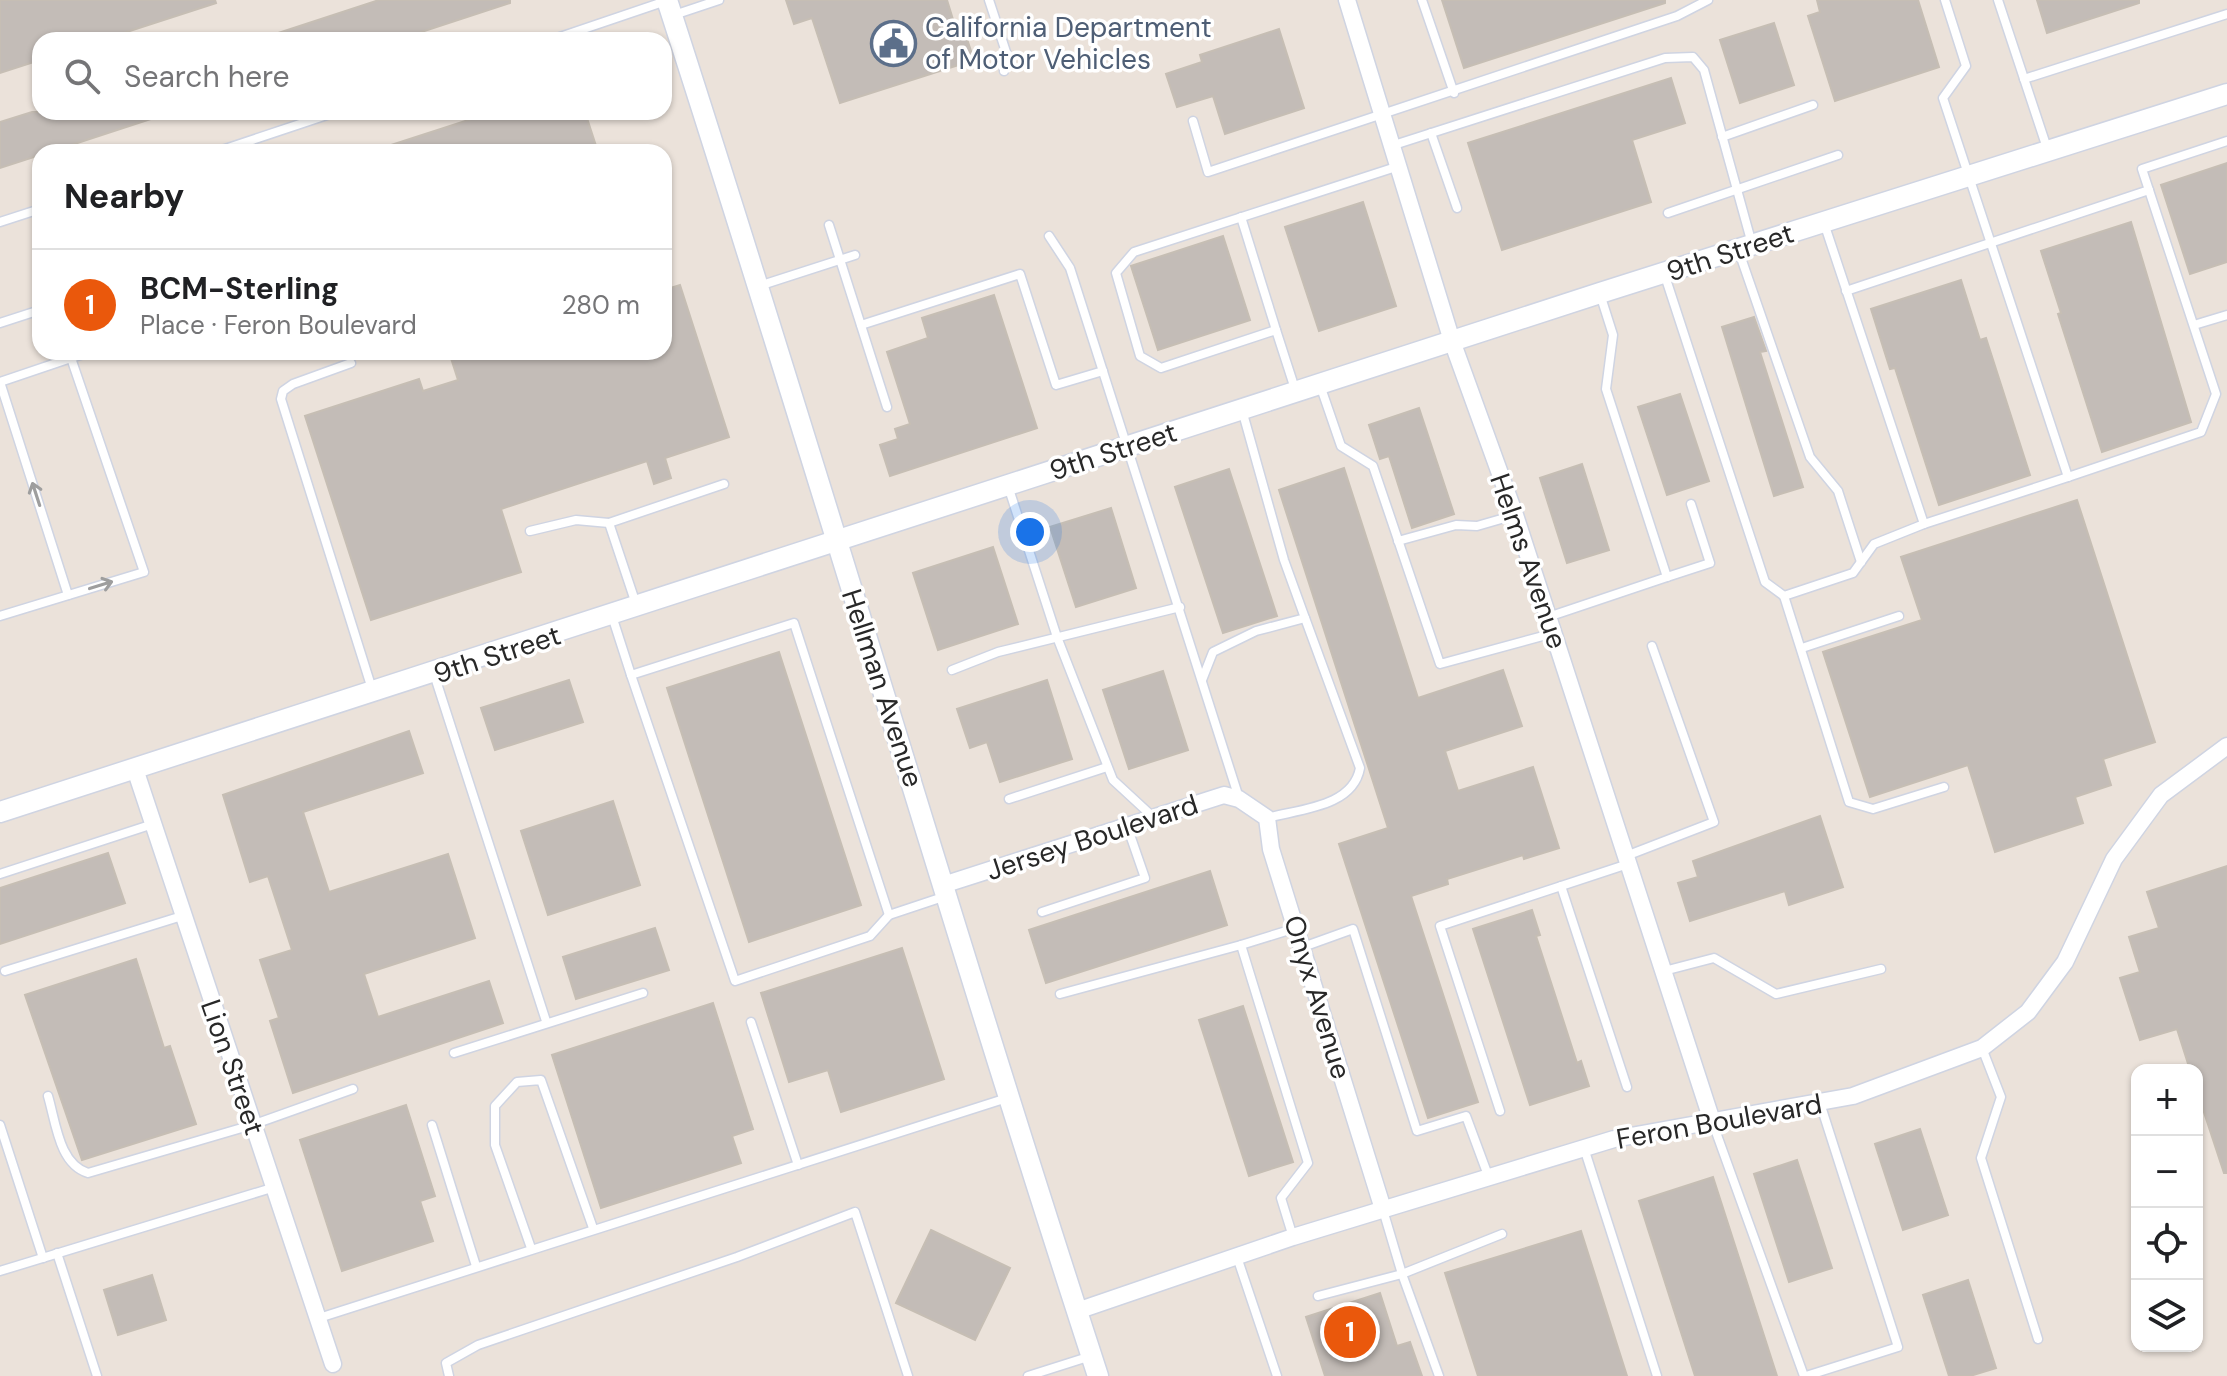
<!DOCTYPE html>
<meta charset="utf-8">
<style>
body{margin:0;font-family:"DM Sans",sans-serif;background:#f6f6f6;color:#202124}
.controls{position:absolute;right:24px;bottom:24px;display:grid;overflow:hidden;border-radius:16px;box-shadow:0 2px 6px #0004}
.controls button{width:72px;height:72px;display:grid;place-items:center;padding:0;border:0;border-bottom:2px solid #e0e0e0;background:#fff;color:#202124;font:40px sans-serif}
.you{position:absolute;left:1030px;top:532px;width:28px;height:28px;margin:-20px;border:6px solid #fff;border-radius:50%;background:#1a73e8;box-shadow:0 0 0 12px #1a73e833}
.badge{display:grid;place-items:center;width:52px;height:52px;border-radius:50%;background:#ea580c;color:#fff;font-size:26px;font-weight:700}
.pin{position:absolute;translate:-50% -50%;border:4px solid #fff;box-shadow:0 2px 8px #0006}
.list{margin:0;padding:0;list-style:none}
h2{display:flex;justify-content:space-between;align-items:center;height:104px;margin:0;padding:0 32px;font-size:34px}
h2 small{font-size:26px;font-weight:400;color:#757577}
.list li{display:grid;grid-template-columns:52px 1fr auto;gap:24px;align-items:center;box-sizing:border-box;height:112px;padding:0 32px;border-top:2px solid #e0e0e0}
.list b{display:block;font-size:30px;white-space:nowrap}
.list p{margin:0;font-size:26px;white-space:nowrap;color:#757577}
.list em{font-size:26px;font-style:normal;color:#757577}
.icon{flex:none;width:44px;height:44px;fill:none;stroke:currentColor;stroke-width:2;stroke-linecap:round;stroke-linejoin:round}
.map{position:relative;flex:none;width:2227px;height:1376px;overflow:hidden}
.search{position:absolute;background:#fff;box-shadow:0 2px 6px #0004;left:32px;top:32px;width:640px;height:88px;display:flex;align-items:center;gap:20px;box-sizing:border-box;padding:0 28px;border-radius:24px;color:#757577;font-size:30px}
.panel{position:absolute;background:#fff;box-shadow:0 2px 6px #0004;left:32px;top:144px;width:640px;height:216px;border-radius:24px}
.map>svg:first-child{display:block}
</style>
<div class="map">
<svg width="2227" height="1376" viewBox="0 0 2227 1376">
<rect width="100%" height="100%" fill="#ebe2da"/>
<g fill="#c3bcb7" stroke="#c6beb4" stroke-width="2">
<polygon points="0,0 215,0 216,3 102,40 40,40 40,60 0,73"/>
<polygon points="379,0 510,0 510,3 397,40 266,40 266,37"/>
<polygon points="786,0 947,0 955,26 962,24 974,60 840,103 812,18 794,24"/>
<polygon points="1442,0 1665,0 1665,3 1464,68"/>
<polygon points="1817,0 1918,0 1939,67 1835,101 1808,16 1820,12"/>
<polygon points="2037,0 2139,0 2139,3 2047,33"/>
<polygon points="1774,23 1794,85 1740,103 1720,40"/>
<polygon points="1279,29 1304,108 1225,134 1213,96 1177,107 1166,74 1202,62 1200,55"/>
<polygon points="1671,78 1685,123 1632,140 1651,202 1502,250 1468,143"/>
<polygon points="32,112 163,112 163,115 50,152 40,152 40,155 0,168 0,122"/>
<polygon points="493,112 585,112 598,152 380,152 379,149"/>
<polygon points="2227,163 2227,262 2190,274 2161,185"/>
<polygon points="1363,202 1396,306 1319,331 1285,227"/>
<polygon points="2131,222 2191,422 2102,452 2058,314 2061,313 2041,251"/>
<polygon points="1223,236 1250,320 1158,350 1131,266"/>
<polygon points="1961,280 1980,340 1986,338 2030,475 1939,505 1895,368 1890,369 1871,309"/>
<polygon points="680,285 729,437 665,458 671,478 654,484 647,461 501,509 521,572 371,620 305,416 419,379 423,391 458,380 449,352 664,352 664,290"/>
<polygon points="994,295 1037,428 890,476 880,445 898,439 895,429 910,424 887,352 928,338 922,318"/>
<polygon points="1754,317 1766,351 1760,352 1803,487 1774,496 1722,327"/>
<polygon points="1680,394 1709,481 1667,495 1638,407"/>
<polygon points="1419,408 1454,514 1412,528 1389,456 1380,459 1369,425"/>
<polygon points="1582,464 1609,550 1567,563 1540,478"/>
<polygon points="1344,468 1418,698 1503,670 1522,726 1445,751 1458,791 1533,767 1559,848 1524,859 1523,855 1447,879 1448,884 1411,896 1478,1102 1428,1118 1339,844 1388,828 1279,490"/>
<polygon points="1229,469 1277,616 1223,633 1175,487"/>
<polygon points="2077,500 2155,742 2103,759 2111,785 2075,797 2083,823 1995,852 1968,765 1870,797 1823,652 1922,620 1901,557"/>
<polygon points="1111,508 1136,588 1076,607 1050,527"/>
<polygon points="993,547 1018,624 938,650 913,573"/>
<polygon points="779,652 861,905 749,942 667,688"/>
<polygon points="1163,671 1188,750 1129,769 1103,690"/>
<polygon points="569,680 583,722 495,750 481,708"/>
<polygon points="1047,680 1072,759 1000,782 987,742 970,748 957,709"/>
<polygon points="409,731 423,773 303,812 329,892 448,854 475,938 364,974 378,1017 489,981 503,1023 293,1093 270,1021 279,1018 260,960 292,950 268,876 250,882 223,795"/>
<polygon points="613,801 640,885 548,915 521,831"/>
<polygon points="1820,816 1843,887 1789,905 1785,891 1690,921 1678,883 1698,877 1693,861"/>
<polygon points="108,853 125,903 0,944 0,888"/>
<polygon points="2227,866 2227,1173 2224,1173 2197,1091 2197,1070 2190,1070 2177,1029 2140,1040 2120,978 2140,972 2129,937 2159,928 2147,892"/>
<polygon points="1210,871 1227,925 1046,983 1029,930"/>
<polygon points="1532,910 1540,935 1536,936 1577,1063 1581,1061 1589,1086 1530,1105 1473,929"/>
<polygon points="655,928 669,970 576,999 563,957"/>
<polygon points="902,948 944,1079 841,1112 828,1070 789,1082 761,993"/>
<polygon points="136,959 164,1048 170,1046 196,1124 82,1160 25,995"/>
<polygon points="713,1003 753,1129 732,1136 741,1163 601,1208 552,1055"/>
<polygon points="1243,1006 1293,1162 1249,1176 1199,1020"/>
<polygon points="406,1105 435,1196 420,1201 433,1241 342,1271 300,1140"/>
<polygon points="1920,1129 1948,1215 1903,1230 1875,1144"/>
<polygon points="1797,1160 1832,1268 1789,1282 1754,1174"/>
<polygon points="1713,1177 1777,1376 1695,1376 1639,1201"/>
<polygon points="931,1230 1010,1268 975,1340 896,1303"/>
<polygon points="1581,1231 1627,1376 1478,1376 1445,1273"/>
<polygon points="152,1275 166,1320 118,1335 104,1290"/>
<polygon points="1968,1280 1996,1368 1970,1376 1949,1376 1923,1295"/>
<polygon points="1380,1293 1397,1346 1410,1342 1422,1376 1325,1376 1306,1317"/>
</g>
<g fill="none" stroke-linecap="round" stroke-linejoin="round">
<defs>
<g id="service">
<polyline points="989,0 1006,52 1004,71"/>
<polyline points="1422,0 1454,93"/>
<polyline points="1998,0 2048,151"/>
<polyline points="674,15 719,0"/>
<polyline points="551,40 666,1"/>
<polyline points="2024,79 2227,14"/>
<polyline points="1193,121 1208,172 1677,16 1708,0"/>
<polyline points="1431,133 1457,208"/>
<polyline points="1722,137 1813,105"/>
<polyline points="1394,145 1665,58 1693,57 1704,70 1752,244"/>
<polyline points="216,152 336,112"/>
<polyline points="1668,213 1838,155"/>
<polyline points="1241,217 1276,330"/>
<polyline points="0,222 40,209"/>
<polyline points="1824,223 1924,524 2068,477 1943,98 1966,66 1945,0"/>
<polyline points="829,225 887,407"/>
<polyline points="1049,236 1070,268 1239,798"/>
<polyline points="1738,249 1810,457 1838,491 1861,562"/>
<polyline points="1664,273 1765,582 1784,596 1853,573 1874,544 1924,524"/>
<polyline points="759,286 855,255"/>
<polyline points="1846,291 2149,190"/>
<polyline points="0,323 40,310"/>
<polyline points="861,325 1020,274 1056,385 1103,371"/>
<polyline points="2194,325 2227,315"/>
<polyline points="351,363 293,384 283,391 281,399 372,689"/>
<polyline points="0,382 68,595"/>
<polyline points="0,382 71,358"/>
<polyline points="1320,385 1341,446 1373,466 1440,664 1554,633"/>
<polyline points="1296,392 1276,330 1161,368 1140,356 1116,273 1134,252 1399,166"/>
<polyline points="1242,410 1284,560 1305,618"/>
<polyline points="2068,477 2201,432 2216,394 2142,169 2227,141"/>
<polyline points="1008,486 1057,637 1113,780 1152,816"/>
<polyline points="530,531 576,520 609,523"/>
<polyline points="1398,541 1456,525 1477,526 1515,515"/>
<polyline points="1667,577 1710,563 1691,504"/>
<polyline points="1784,596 1849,802 1873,809 1944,787"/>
<polyline points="636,604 609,523 724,484"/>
<polyline points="0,616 144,572 71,358 90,352"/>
<polyline points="612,616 631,675 794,623 889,915 946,896"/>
<polyline points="1548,617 1667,577 1606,389 1613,335 1600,294"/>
<polyline points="1802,648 1899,616"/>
<polyline points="952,670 998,652 1180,607"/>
<polyline points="434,674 546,1021"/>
<polyline points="631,675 735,981 870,936 889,915"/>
<path d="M1202 680 1213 652 1256 631 1305 618 1360 768C1353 807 1300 809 1267 818"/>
<polyline points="1009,799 1107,767"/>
<polyline points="1626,856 1714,822 1652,646"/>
<polyline points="0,874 153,824"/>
<polyline points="1561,886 1627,1087"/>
<polyline points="1042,912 1145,878 1127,826"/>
<polyline points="1303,947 1353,929 1417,1131 1466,1116 1489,1178"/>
<polyline points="5,971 182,916"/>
<polyline points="1664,971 1714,958 1776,994 1881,969"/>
<polyline points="1060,994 1241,945"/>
<polyline points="751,1022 798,1165"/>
<polyline points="1982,1048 2001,1097 1981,1158 2038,1339"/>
<polyline points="454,1053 643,993"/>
<path d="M48 1096C56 1123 59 1164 88 1173L252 1125 353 1089"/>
<polyline points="1500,1111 1440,926 1628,864"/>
<polyline points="1712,1121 1804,1376"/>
<polyline points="0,1125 43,1258"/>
<polyline points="432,1125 476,1266"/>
<polyline points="1584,1148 1657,1376"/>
<polyline points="1383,1210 1402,1274 1439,1376"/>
<polyline points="1293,1237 1281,1198 1308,1163 1241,945 1296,928"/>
<polyline points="531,1248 495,1145 495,1106 517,1082 541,1080 593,1228"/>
<polyline points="57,1253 97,1376"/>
<polyline points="1237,1257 1277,1376"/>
<polyline points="0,1271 275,1187"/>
<polyline points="1318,1296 1402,1274 1502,1234"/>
<polyline points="319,1318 1007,1098"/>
<polyline points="449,1376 446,1363 478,1345 737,1257 855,1212 908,1376"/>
<polyline points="1028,1376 1091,1356"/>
<polyline points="1806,1376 1898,1347 1820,1103"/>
</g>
<g id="minor">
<polyline points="1347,0 1452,341 1515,515 1712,1121"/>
<polyline points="135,769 333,1364"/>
<polyline points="946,884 1224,795 1239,799 1267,818 1271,849 1383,1209"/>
<polyline points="1077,1311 1293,1237 1614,1139 1853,1096 1982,1048 2028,1012 2065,962 2114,859 2161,795 2227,746"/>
</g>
<g id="tertiary">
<path d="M667 0C815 457 949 919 1098 1376"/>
<polyline points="0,812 1600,293 2227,94"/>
</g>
</defs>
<use href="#service" stroke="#cfd4e2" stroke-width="11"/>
<use href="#minor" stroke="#cfd4e2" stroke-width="19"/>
<use href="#tertiary" stroke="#cfd4e2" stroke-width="23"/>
<use href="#service" stroke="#fff" stroke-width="8"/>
<use href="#minor" stroke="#fff" stroke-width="16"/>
<use href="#tertiary" stroke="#fff" stroke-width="20"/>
</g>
<defs><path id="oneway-shaft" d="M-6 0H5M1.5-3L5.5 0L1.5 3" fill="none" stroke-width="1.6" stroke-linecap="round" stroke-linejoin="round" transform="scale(2)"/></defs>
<g stroke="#9e9e9e">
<use href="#oneway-shaft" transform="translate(36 494) rotate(-108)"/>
<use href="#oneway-shaft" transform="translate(101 585) rotate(-17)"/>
</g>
<defs>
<symbol id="civic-ring" viewBox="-11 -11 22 22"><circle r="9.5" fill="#fff" stroke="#5c6f8a" stroke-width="1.5"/><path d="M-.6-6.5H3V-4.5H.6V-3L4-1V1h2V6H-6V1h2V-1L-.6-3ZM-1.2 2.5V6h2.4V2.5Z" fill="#5c6f8a"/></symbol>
</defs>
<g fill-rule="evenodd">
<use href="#civic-ring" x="868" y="18" width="51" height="51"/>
</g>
<g text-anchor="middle" stroke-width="7" stroke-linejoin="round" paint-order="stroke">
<g font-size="28" fill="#4e5e75" stroke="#fff" text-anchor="start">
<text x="925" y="37">California Department<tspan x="925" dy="32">of Motor Vehicles</tspan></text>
</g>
<g font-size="28" fill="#282828" stroke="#fff">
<text transform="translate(1730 252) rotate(-18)" y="10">9th Street</text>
<text transform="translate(1113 451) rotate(-18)" y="10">9th Street</text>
<text transform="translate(1529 561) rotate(71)" y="10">Helms Avenue</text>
<text transform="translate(497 654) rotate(-18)" y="10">9th Street</text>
<text transform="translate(883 688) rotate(72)" y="10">Hellman Avenue</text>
<text transform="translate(1092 837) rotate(-18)" y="10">Jersey Boulevard</text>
<text transform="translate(1318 997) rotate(73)" y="10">Onyx Avenue</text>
<text transform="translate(233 1067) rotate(71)" y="10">Lion Street</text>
<text transform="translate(1719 1121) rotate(-10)" y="10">Feron Boulevard</text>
</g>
</g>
</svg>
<div class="controls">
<button>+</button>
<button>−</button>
<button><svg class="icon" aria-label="locate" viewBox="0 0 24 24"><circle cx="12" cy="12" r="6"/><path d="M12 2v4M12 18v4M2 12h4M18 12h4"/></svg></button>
<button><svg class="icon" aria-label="layers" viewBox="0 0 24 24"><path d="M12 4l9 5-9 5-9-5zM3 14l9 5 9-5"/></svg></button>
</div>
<div class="you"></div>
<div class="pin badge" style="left:1350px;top:1332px">1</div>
<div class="search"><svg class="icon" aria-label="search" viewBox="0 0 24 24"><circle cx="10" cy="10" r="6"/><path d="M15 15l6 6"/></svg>Search here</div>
<section class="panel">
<h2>Nearby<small></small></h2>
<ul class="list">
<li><span class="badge">1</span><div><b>BCM-Sterling</b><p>Place · Feron Boulevard</p></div><em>280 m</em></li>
</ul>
</section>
</div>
